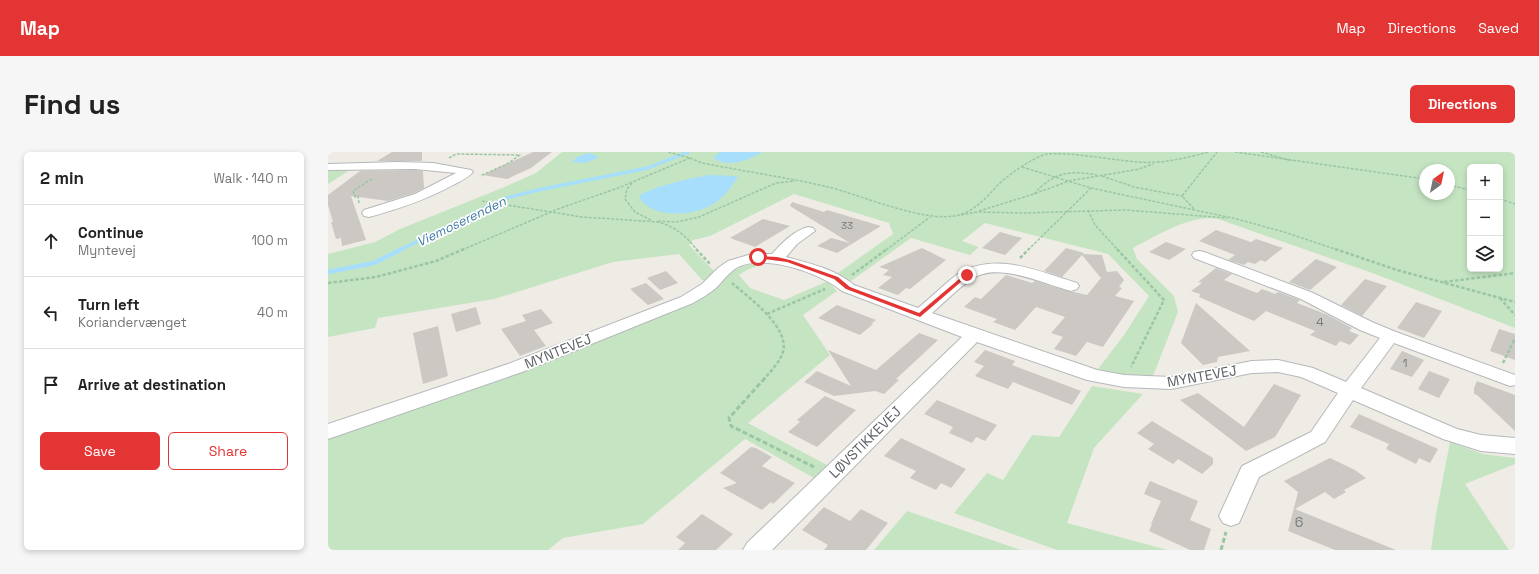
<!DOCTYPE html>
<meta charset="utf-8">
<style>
body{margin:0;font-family:"Space Grotesk",sans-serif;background:#f6f6f6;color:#222}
.controls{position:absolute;right:12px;top:12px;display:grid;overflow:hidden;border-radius:6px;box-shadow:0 2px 6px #0003}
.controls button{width:36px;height:36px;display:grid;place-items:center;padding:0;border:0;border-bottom:1px solid #e0e0e0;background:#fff;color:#222;font:20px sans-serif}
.compass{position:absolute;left:1091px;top:12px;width:36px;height:36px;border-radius:50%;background:#fff;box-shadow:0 2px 6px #0003;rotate:33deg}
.stop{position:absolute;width:12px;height:12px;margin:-9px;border:3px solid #e43535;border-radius:50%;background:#fff}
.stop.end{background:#e43535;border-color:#fff;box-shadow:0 1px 4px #0008}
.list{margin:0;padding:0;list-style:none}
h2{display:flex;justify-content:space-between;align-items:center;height:52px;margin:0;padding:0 16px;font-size:17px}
h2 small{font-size:13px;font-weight:400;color:#767676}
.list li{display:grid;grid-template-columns:26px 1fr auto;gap:12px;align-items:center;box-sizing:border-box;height:72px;padding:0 16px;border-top:1px solid #e0e0e0}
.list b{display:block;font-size:15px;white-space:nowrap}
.list p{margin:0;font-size:13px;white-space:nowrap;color:#767676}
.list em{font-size:13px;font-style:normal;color:#767676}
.actions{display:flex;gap:8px;padding:12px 16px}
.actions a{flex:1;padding:9px 0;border:1px solid #e43535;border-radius:6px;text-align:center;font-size:14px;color:#e43535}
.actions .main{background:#e43535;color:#fff}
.icon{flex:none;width:22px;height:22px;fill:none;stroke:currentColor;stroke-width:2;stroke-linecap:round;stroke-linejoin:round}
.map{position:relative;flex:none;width:1187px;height:398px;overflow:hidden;border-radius:6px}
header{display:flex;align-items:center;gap:24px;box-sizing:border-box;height:56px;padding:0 20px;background:#e43535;color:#fff}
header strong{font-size:19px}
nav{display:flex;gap:22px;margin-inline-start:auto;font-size:14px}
.intro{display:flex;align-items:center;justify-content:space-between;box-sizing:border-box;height:96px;padding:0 24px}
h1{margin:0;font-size:28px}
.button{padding:10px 18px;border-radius:6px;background:#e43535;color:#fff;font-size:14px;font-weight:700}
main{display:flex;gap:24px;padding:0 24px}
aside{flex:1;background:#fff;border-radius:6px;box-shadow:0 2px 6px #0003}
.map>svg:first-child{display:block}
</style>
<header>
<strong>Map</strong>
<nav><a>Map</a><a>Directions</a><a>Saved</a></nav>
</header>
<div class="intro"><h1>Find us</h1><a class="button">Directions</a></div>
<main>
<aside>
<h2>2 min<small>Walk · 140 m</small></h2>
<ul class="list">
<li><svg class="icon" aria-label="ahead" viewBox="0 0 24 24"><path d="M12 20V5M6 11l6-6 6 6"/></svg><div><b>Continue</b><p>Myntevej</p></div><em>100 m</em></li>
<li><svg class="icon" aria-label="left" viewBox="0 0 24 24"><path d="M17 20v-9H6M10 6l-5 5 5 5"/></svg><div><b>Turn left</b><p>Koriandervænget</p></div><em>40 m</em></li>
<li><svg class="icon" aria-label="arrive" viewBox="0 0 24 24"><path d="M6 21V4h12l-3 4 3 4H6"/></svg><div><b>Arrive at destination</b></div></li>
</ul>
<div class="actions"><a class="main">Save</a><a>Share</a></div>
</aside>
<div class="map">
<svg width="1187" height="398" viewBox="0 0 1187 398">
<rect width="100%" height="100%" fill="#efece5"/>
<g fill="#c5e5c2" fill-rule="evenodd">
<path d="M234 0H1187V176L1047 122 890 67C862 62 829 84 805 96L809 107 846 144 850 160 825 224H799L770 217 796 183 821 144 780 102 657 71 634 89 651 95 642 103 583 86 523 129 510 121 565 82 561 71 466 42 382 84 365 88 361 93 386 119 380 129 374 128 351 102 285 110 166 147 50 166 47 176 0 185V102L47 90 72 77 174 36 208 21ZM1142 15H1172V117H1142ZM1097 18H1121V42H1097Z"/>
<polygon points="5,18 22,18 0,32 0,19"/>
<path d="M438 110 417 119 411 123 422 136 456 148 500 129 509 139 475 163 502 203 420 271 499 313 486 326 417 287 315 372 235 386 220 398H0V282L376 144C398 123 406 112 438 110Z"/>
<polygon points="764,234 815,242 766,296 739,371 840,398 729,398 626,361 659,321 675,328 704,283 731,285"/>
<polygon points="1122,290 1155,302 1187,306 1187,312 1137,332 1181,398 1103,398 1108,362"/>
<polygon points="579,359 693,398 546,398"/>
</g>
<g fill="#a7defc">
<path d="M392 0H435C420 8 401 17 385 6Z"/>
<polygon points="261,1 269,4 270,6 257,11 244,10 249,5"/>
<path d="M383 23 407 24 410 25C402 37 395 47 382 54 362 64 324 67 311 45 316 36 371 24 383 23Z"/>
</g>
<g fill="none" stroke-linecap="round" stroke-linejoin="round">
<polyline stroke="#a7defc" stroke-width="3.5" points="72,98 178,46 210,38 320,16 360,0"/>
<polyline stroke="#a7defc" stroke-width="4.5" points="0,120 46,111 74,97"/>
</g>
<g fill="#ccc9c4">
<polygon points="64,0 94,0 94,9 49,9"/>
<polygon points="205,0 224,0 203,16 179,27 155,23"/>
<polygon points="87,18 95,19 96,36 86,41 60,49 23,44 38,88 14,94 13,86 8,87 3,70 5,70 0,53 0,43 32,19"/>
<polygon points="464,50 496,60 499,58 553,74 509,101 489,94 503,86 522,91 462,54"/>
<polygon points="435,67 462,74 427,95 402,86"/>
<polygon points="888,78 923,90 928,87 955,96 937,110 933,108 927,112 920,110 916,113 900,108 907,103 871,89"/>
<polygon points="672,80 694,86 677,103 654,96"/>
<polygon points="838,90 858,97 841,108 821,100"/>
<polygon points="594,96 618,108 582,137 578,136 570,143 550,136 564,125 555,123 561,118 551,115"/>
<polygon points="738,96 756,101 755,102 774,103 779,120 789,119 796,128 791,135 794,136 787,144 806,149 775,195 759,190 748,204 726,197 735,185 723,181 737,165 708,155 687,178 665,170 669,167 636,155 647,145 653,147 678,123 704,131 707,129 743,140 746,140 759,143 773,126 754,103 734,125 716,119"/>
<polygon points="988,107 1009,115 982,138 961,130"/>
<polygon points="888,116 904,122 896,128 929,141 934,137 947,142 950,140 972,148 969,151 1000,163 1024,176 1021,179 1031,183 1022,193 1012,189 1008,194 982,183 987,179 938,159 926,169 871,145 872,142 863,139 874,131 870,130"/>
<polygon points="338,119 350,131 332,138 319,126"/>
<polygon points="1037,127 1059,134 1034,164 1013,153"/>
<polygon points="318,131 336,147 320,153 302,137"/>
<polygon points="1088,150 1114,159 1096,186 1069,176"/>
<polygon points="868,151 922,199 890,205 889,210 875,213 853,191"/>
<polygon points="509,153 548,168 543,172 545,172 532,183 490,166"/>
<polygon points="148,155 153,172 128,180 123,162"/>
<polygon points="213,157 225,171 206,178 218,194 192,204 173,177 198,169 194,163"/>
<polygon points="110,174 120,224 95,232 85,181"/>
<polygon points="1171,177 1187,182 1187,208 1162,199"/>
<polygon points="591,181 610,188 568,227 571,228 556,242 547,239 506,244 476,230 489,219 523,234 500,198 548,218"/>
<polygon points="657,198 687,209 684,213 753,239 744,253 685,230 680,237 647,224 656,214 646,210"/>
<polygon points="1074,199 1096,208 1084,225 1062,217"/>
<polygon points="1101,219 1122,227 1111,246 1090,237"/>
<polygon points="1149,229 1187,243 1187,279 1149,243 1146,242 1146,236"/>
<polygon points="946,232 973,243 947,285 918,299 852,248 870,241 916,275"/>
<polygon points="497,244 528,258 489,295 460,280 472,270 469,268"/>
<polygon points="609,248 669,273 657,289 648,285 644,291 621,281 625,275 596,262"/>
<polygon points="1031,262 1110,297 1102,311 1091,306 1088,312 1058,297 1061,292 1022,275"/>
<polygon points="824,269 885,306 885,312 874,322 850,307 845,312 820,297 826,292 809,281"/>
<polygon points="573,286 594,296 638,317 623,336 613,331 608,338 582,326 588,319 556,304"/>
<polygon points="423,295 428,296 444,305 434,314 467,331 445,352 443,350 434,358 395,336 409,331 392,321"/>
<polygon points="1002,306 1027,318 1038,326 1016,338 1018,340 1006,347 997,340 967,357 1068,398 1007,398 960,379 970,340 956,329"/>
<polygon points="822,329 870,349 862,368 883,377 876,398 862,398 821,379 824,372 823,372 833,349 816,342"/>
<polygon points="496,355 522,369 533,357 560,371 538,398 496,398 500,393 474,378"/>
<polygon points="374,362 405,382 388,398 350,398 357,391 348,385"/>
</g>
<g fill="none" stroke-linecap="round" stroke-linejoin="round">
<defs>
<g id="street">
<path d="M70 10 105 11 143 18 145 20C141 25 133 29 127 32 100 47 71 57 41 65L36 64 34 61 36 58 87 42 128 21 87 17 0 18V12Z"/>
<path d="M480 75 485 76 487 79 469 92 458 105C481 111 507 117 526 133L590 156C602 147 623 125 635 119 672 101 712 120 749 131L751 134 749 137 743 139C715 132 670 109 644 127 630 136 617 150 604 161L769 218 796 223 843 225 924 209 950 208 985 216 1018 230 1052 186 1032 178 973 147 866 106 864 103 866 100 871 99 876 100 985 141 1044 170 1068 180 1187 223V233L1182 234 1066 191 1033 236 1129 277 1153 283 1187 286V302L1153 299 1115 287 1025 248 997 290 931 325 911 371 903 374 895 371 891 364 914 314 983 280 1010 241 973 225 950 220 924 221 843 237 796 235 759 228 649 190 444 398H415L419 391 634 185 514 139C493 121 437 102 410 115 401 120 395 129 388 136 381 142 372 147 365 151L194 220 0 287V272L180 212 353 145 374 132 390 116 400 109 424 102H444C454 91 465 79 480 75Z"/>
</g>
</defs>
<use href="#street" stroke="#b5b8bb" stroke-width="2"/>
<g stroke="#9bc6a4" stroke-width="1.5" stroke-dasharray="3 1.5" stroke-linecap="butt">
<polyline points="907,0 1097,27"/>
<polyline points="933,0 964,9"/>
<polyline points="121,6 128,2 192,3 179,12 152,24"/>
<path d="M362 6 374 11C415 19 456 25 496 34 532 42 596 72 631 63 649 58 660 43 673 30 683 21 706 5 719 2 745 0 783 8 810 10 835 12 857 6 881 0"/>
<polyline points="694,15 763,36 909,67 956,80 1010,98"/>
<polyline points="774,24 806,35 854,44"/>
<polyline points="304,31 299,37 297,47 307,60 323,68"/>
<polyline points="1121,33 1142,38"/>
<path d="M706 42C726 20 741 18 769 23"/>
<polyline points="1172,47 1187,52"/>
<path d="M154 49 254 65 330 70C348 75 358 84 369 98"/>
<polyline points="31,51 30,44 27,45 25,39 45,26"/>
<polyline points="866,57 854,44 889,0"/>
<polyline points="760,58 767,73 790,98"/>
<polyline points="651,59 706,42 741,29 811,17 825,12"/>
<polyline points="633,63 649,60 695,61 798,58 899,66"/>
<polyline points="330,69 348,70 371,65 448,31 467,29"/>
<polyline points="134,98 230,57 290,36 362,6 340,0"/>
<polyline points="558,98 602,65"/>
<polyline points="700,98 763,36"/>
</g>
<g stroke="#9bc6a4" stroke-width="2.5" stroke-dasharray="3.5 2" stroke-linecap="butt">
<polyline points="368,97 383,113"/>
<polyline points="789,97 836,148 803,215"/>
<polyline points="1007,97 1069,118 1187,150"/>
<polyline points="692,106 701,97"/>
<polyline points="524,123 559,97"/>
<polyline points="1116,130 1187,121"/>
<polyline points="0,131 48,125 108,109 136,97"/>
<path d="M404 131C420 145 462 175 455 200 452 210 443 219 436 227"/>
<polyline points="1172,146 1187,163"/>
<polyline points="439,162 497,137"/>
<polyline points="1175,211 1187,186"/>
</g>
<g stroke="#9bc6a4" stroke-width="3" stroke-dasharray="5 2.5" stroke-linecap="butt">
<polyline points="437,226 401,266 403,274 486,315"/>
<polyline points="893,398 898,380"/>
</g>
<use href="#street" fill="#fff" fill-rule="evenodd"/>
</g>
<polygon fill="#e43535" points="430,104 449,105 462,108 510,125 522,135 591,161 637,122 641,123 592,165 518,137 506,127 459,110 428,106 428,104"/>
<g text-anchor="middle" stroke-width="3.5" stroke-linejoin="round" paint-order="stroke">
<g font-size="10" fill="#787b7d">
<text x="519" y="77">33</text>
</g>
<g font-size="12" fill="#787b7d">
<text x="992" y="174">4</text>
<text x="1077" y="215">1</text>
</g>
<g font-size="13" font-style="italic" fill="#417aa6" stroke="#fff">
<text transform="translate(133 69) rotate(-26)" y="5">Viemoserenden</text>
</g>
<g font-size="14" fill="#5c6165" stroke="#fff">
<text transform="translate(230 199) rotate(-22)" y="5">MYNTEVEJ</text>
<text transform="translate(874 224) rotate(-10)" y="5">MYNTEVEJ</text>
<text transform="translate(537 290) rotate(-45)" y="5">LØVSTIKKEVEJ</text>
</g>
<g font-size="14" fill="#787b7d">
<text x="971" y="375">6</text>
</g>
</g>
</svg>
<div class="controls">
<button>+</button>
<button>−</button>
<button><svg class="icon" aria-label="layers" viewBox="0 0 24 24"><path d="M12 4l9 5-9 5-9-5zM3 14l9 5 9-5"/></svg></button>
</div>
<svg class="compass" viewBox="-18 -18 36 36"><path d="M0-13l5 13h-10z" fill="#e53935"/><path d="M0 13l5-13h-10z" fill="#767676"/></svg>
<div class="stop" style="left:430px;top:105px"></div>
<div class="stop end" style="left:639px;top:123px"></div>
</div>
</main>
